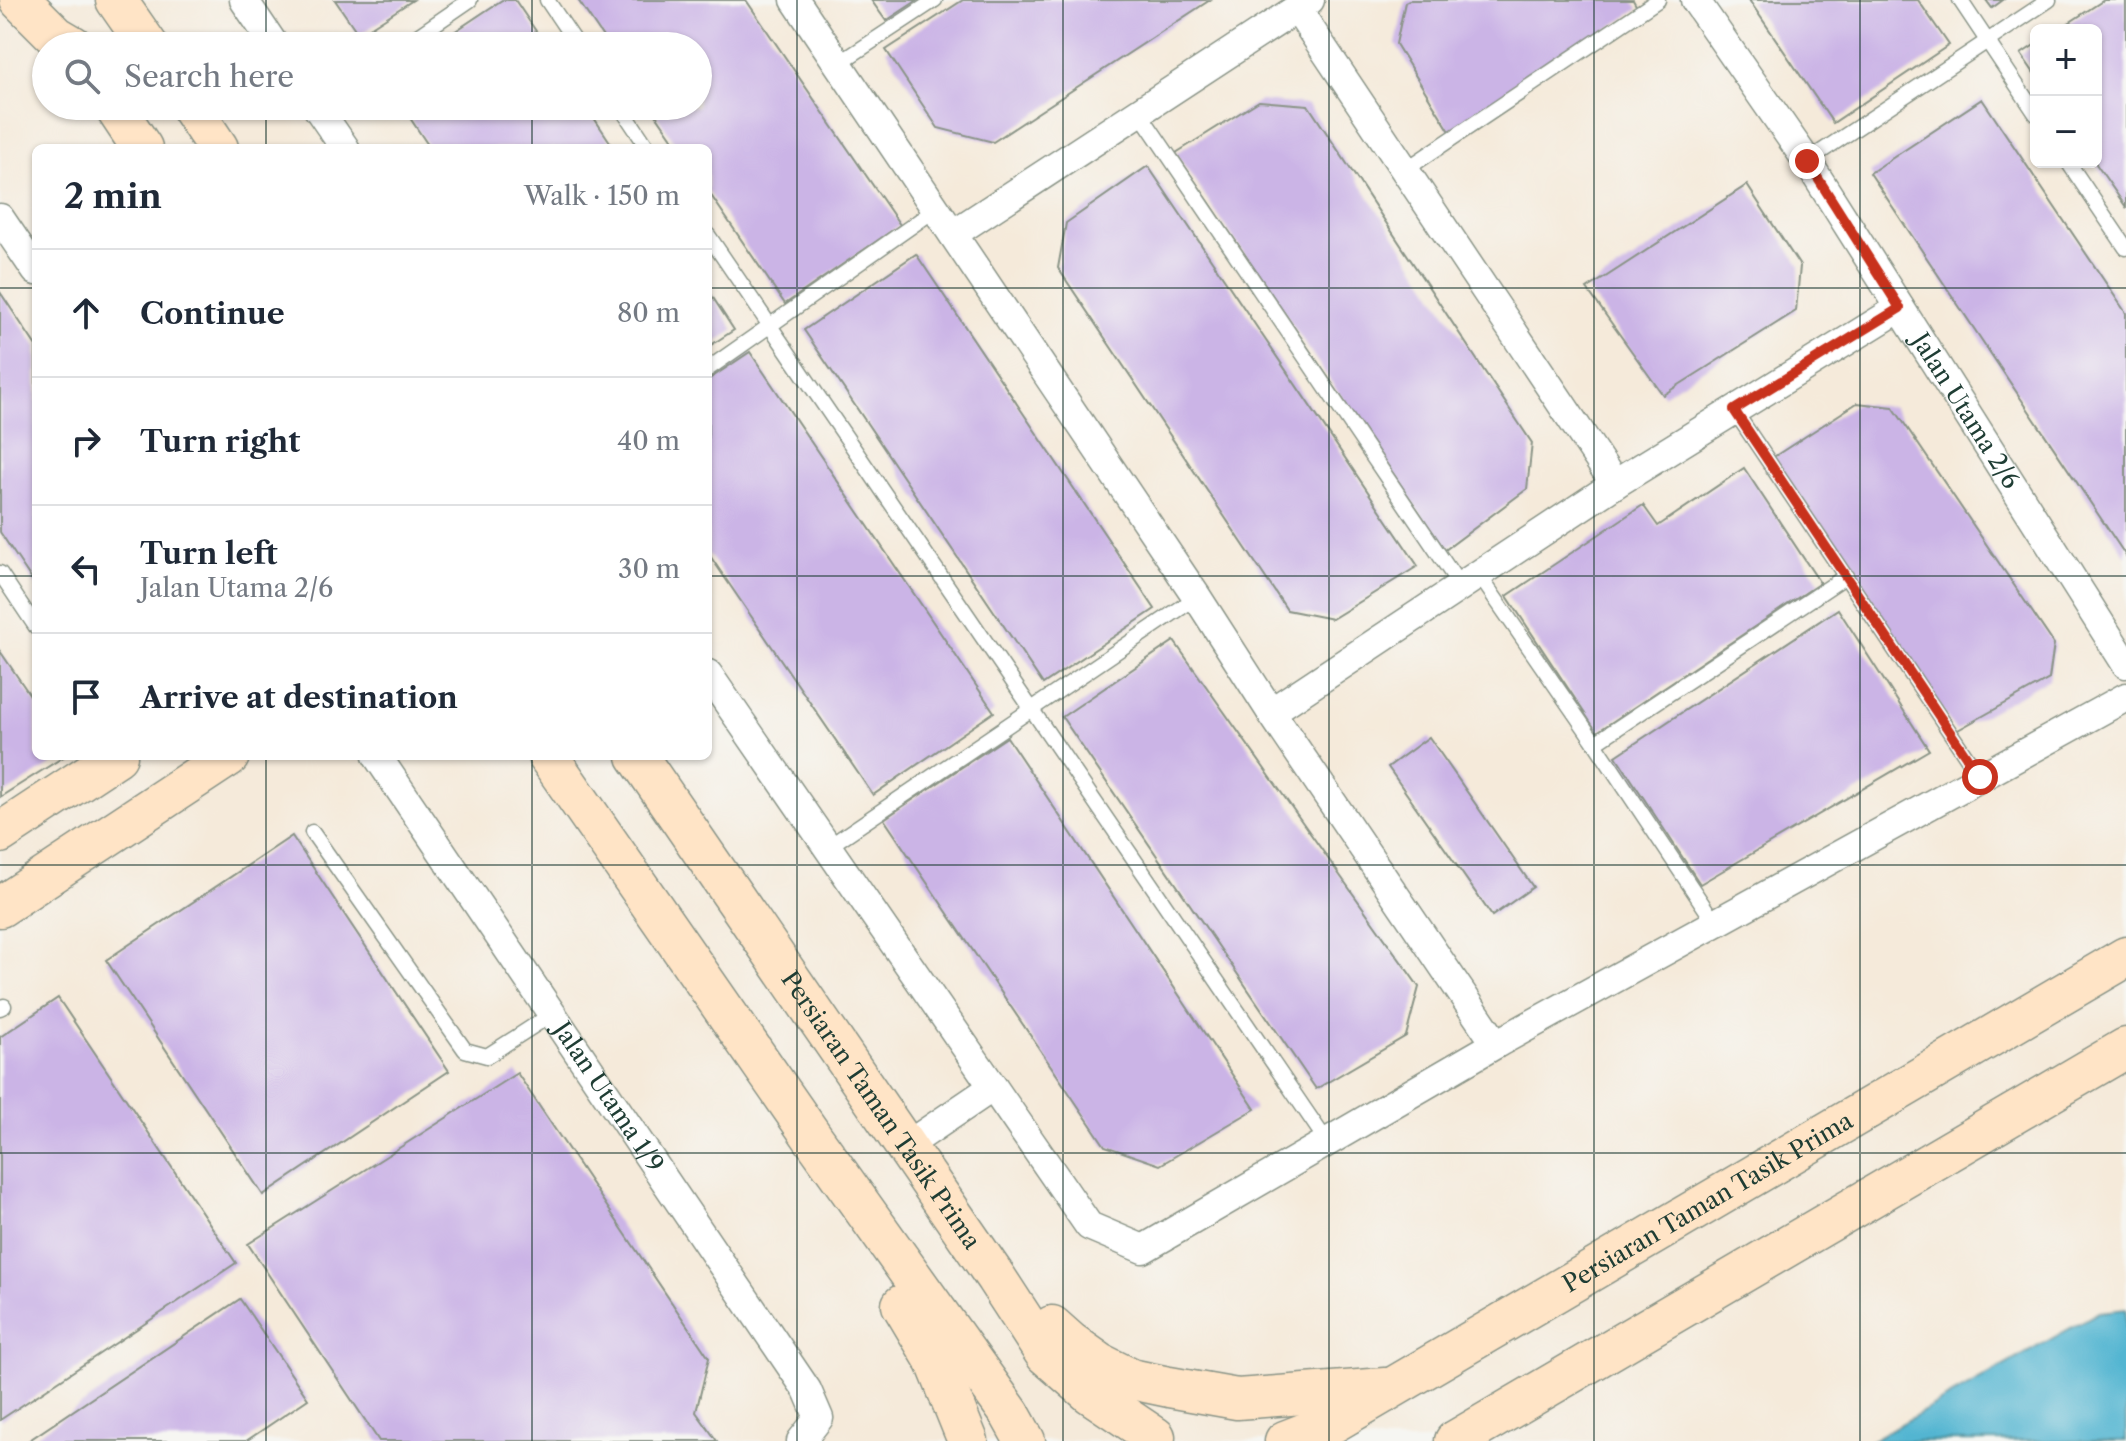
<!DOCTYPE html>
<meta charset="utf-8">
<style>
body{margin:0;font-family:"Libre Caslon Text",serif;background:#f2f2f3;color:#1f2937}
.controls{position:absolute;right:24px;top:24px;display:grid;overflow:hidden;border-radius:12px;box-shadow:0 2px 6px #0004}
.controls button{width:72px;height:72px;display:grid;place-items:center;padding:0;border:0;border-bottom:2px solid #e0e1e3;background:#fff;color:#1f2937;font:40px sans-serif}
.stop{position:absolute;width:24px;height:24px;margin:-18px;border:6px solid #c8321e;border-radius:50%;background:#fff}
.stop.end{background:#c8321e;border-color:#fff;box-shadow:0 2px 8px #0008}
.list{margin:0;padding:0;list-style:none}
h2{display:flex;justify-content:space-between;align-items:center;height:104px;margin:0;padding:0 32px;font-size:34px}
h2 small{font-size:26px;font-weight:400;color:#747a83}
.list li{display:grid;grid-template-columns:52px 1fr auto;gap:24px;align-items:center;box-sizing:border-box;height:128px;padding:0 32px;border-top:2px solid #e0e1e3}
.list b{display:block;font-size:30px;white-space:nowrap}
.list p{margin:0;font-size:26px;white-space:nowrap;color:#747a83}
.list em{font-size:26px;font-style:normal;color:#747a83}
.icon{flex:none;width:44px;height:44px;fill:none;stroke:currentColor;stroke-width:2;stroke-linecap:round;stroke-linejoin:round}
.map{position:relative;flex:none;width:2126px;height:1441px;overflow:hidden}
.search{position:absolute;background:#fff;box-shadow:0 2px 6px #0004;left:32px;top:32px;width:680px;height:88px;display:flex;align-items:center;gap:20px;box-sizing:border-box;padding:0 28px;border-radius:44px;color:#747a83;font-size:30px}
.panel{position:absolute;background:#fff;box-shadow:0 2px 6px #0004;left:32px;top:144px;width:680px;height:616px;border-radius:12px}
.map>svg:first-child{display:block}
</style>
<div class="map">
<svg width="2126" height="1441" viewBox="0 0 2126 1441">
<rect width="100%" height="100%" fill="#f6f6f2"/>
<filter id="ink" filterUnits="userSpaceOnUse"><feTurbulence type="fractalNoise" baseFrequency=".0125" numOctaves="2"/><feDisplacementMap in="SourceGraphic" scale="16" xChannelSelector="R" yChannelSelector="G"/><feConvolveMatrix kernelMatrix="1 2 1 2 8 2 1 2 1" color-interpolation-filters="sRGB"/></filter>
<filter id="wash" filterUnits="userSpaceOnUse"><feTurbulence type="fractalNoise" baseFrequency=".006" numOctaves="4" result="noise"/><feDisplacementMap in="SourceGraphic" scale="32" xChannelSelector="R" yChannelSelector="G"/><feGaussianBlur stdDeviation="1.8" result="paint"/><feColorMatrix in="noise" values="0 0 0 0 0 0 0 0 0 0 0 0 0 0 0 0 0 1.4 0 .05"/><feComposite in="paint" operator="in"/></filter>
<g filter="url(#wash)">
<rect width="100%" height="100%" fill="#f5eada"/>
<polygon fill="#53b5d1" stroke="#397982" stroke-width="2" points="2126,1309 2126,1441 1871,1441 2099,1312"/>
<g id="blocks">
<g fill="#cbb4e6">
<polygon points="335,0 413,0 359,35"/>
<polygon points="502,0 515,0 546,46 433,46"/>
<polygon points="578,0 746,0 900,225 785,304 708,191 708,148 679,148 650,106 698,106 698,46 609,46"/>
<polygon points="871,0 918,0 886,21"/>
<polygon points="963,0 1210,0 993,142 938,128 886,50"/>
<polygon points="1409,0 1633,0 1638,9 1451,133 1396,44 1405,2"/>
<polygon points="1749,0 1918,0 1949,45 1833,123"/>
<polygon points="1986,0 2003,0 1992,8"/>
<polygon points="2104,0 2126,0 2126,207 2096,164 2096,30 2058,30"/>
<polygon points="2036,44 2036,76 2021,54"/>
<polygon points="1982,99 2126,313 2126,556 1870,173"/>
<polygon points="1259,101 1308,105 1532,443 1527,489 1445,550 1176,153"/>
<polygon points="402,106 586,106 614,148 430,148"/>
<polygon points="1148,166 1418,566 1332,619 1287,610 1058,268 1066,223"/>
<polygon points="1747,185 1800,266 1796,311 1663,395 1587,289"/>
<polygon points="916,254 1155,609 1043,684 804,330"/>
<polygon points="708,290 734,330 708,347"/>
<polygon points="0,292 36,346 36,586 0,532"/>
<polygon points="750,352 994,712 873,795 708,553 708,380"/>
<polygon points="1857,403 1893,407 2054,644 2049,679 1956,731 1772,458"/>
<polygon points="1744,468 1820,583 1597,732 1507,596 1643,505 1658,526"/>
<polygon points="1838,609 1929,750 1700,884 1616,756"/>
<polygon points="1174,641 1419,987 1406,1036 1316,1089 1062,717"/>
<polygon points="0,651 36,704 36,756 65,756 0,797"/>
<polygon points="1007,737 1255,1109 1160,1165 1105,1146 884,819"/>
<polygon points="1429,737 1533,887 1492,916 1388,767"/>
<polygon points="292,836 449,1071 263,1195 106,960"/>
<polygon points="58,998 236,1263 0,1420 0,1037"/>
<polygon points="517,1073 709,1358 696,1412 717,1441 379,1441 248,1244"/>
<polygon points="240,1299 308,1399 246,1441 28,1441"/>
</g>
</g>
</g>
<g filter="url(#ink)">
<use href="#blocks" fill-opacity="0" stroke="#8a9487" stroke-width="2"/>
<g fill="none" stroke-linecap="round" stroke-linejoin="round">
<defs>
<g id="lane">
<polyline points="547,0 578,46"/>
<polyline points="1960,0 2036,114"/>
<polyline points="403,46 470,0"/>
<polyline points="838,64 935,0"/>
<polyline points="620,106 648,148"/>
<polyline points="1139,112 1461,587"/>
<polyline points="1807,161 2049,0"/>
<polyline points="2068,162 2126,248"/>
<polyline points="1405,170 1658,0"/>
<polyline points="708,235 1327,1142"/>
<polyline points="708,369 936,209"/>
<polyline points="1734,410 1980,777"/>
<polyline points="0,573 36,627"/>
<polyline points="1479,575 1595,743 1715,923"/>
<polyline points="1595,743 1846,576"/>
<polyline points="312,832 465,1050 487,1056 552,1014"/>
<polyline points="828,847 1197,597"/>
<polyline points="0,1008 4,1006"/>
</g>
<g id="street">
<polyline points="244,0 275,46"/>
<polyline points="795,0 1197,597 1271,712 1496,1044"/>
<path id="s1" d="M1695 0 1807 161 2126 664"/>
<polyline points="1297,9 1615,484"/>
<polyline points="316,106 345,148"/>
<polyline points="0,218 36,271"/>
<polyline points="953,234 1310,0"/>
<polyline points="708,674 1089,1226 1143,1249 1496,1044 2126,697"/>
<polyline points="1271,712 1615,484 1900,308"/>
<path id="s2" d="M377 756 807 1390 819 1418 801 1441"/>
<polyline points="906,1146 993,1087"/>
</g>
<g id="secondary">
<polyline points="20,0 56,36 73,46"/>
<polyline points="116,0 148,46"/>
<polyline points="114,106 142,148"/>
<polyline points="190,106 218,148"/>
<polyline points="548,756 813,1138 1010,1414 1025,1441"/>
<path id="s3" d="M637 756 996 1278 1046 1355 1091 1394 1155 1437"/>
<polyline points="0,833 117,756"/>
<polyline points="0,907 229,756"/>
<polyline points="902,1305 936,1362 968,1441"/>
<polyline points="1052,1326 1070,1342 1101,1364 1131,1379 1169,1387 1237,1399 1385,1388"/>
<path id="s4" d="M1285 1441 1334 1422 2126 957"/>
<polyline points="1455,1441 2126,1048"/>
</g>
</defs>
<use href="#lane" stroke="#8a9487" stroke-width="17"/>
<use href="#street" stroke="#8a9487" stroke-width="31"/>
<use href="#secondary" stroke="#8a9487" stroke-width="43"/>
<use href="#lane" stroke="#fff" stroke-width="14"/>
<use href="#street" stroke="#fff" stroke-width="28"/>
<use href="#secondary" stroke="#ffe4c6" stroke-width="40"/>
</g>
</g>
<g fill="none" stroke-linecap="round" stroke-linejoin="round" filter="url(#ink)">
<polyline stroke="#c8321e" stroke-width="10" points="1807,161 1900,308 1734,410 1980,777"/>
</g>
<path fill="none" stroke="#1f3d34" stroke-width="2" stroke-opacity="0.55" d="M266 0V46M532 0V46M797 0V1441M1063 0V1441M1329 0V1441M1594 0V1441M1860 0V1441M266 106V148M532 106V148M0 288H36M708 288H2126M0 576H36M708 576H2126M266 756V1441M532 756V1441M0 865H2126M0 1153H2126"/>
<g text-anchor="middle" stroke-width="8" stroke-linejoin="round" paint-order="stroke">
<g font-size="24" fill="#1f3d34" stroke="#f6f6f2">
<text dy="8" stroke="none"><textPath href="#s1" startOffset="492">Jalan Utama 2/6</textPath></text>
<text dy="8" stroke="none"><textPath href="#s2" startOffset="412">Jalan Utama 1/9</textPath></text>
<text dy="8" stroke="none"><textPath href="#s3" startOffset="430">Persiaran Taman Tasik Prima</textPath></text>
<text dy="8" stroke="none"><textPath href="#s4" startOffset="486">Persiaran Taman Tasik Prima</textPath></text>
</g>
</g>
</svg>
<div class="controls">
<button>+</button>
<button>−</button>
</div>
<div class="stop" style="left:1980px;top:777px"></div>
<div class="stop end" style="left:1807px;top:161px"></div>
<div class="search"><svg class="icon" aria-label="search" viewBox="0 0 24 24"><circle cx="10" cy="10" r="6"/><path d="M15 15l6 6"/></svg>Search here</div>
<section class="panel">
<h2>2 min<small>Walk · 150 m</small></h2>
<ul class="list">
<li><svg class="icon" aria-label="ahead" viewBox="0 0 24 24"><path d="M12 20V5M6 11l6-6 6 6"/></svg><div><b>Continue</b></div><em>80 m</em></li>
<li><svg class="icon" aria-label="right" viewBox="0 0 24 24"><path d="M7 20v-9h11M14 6l5 5-5 5"/></svg><div><b>Turn right</b></div><em>40 m</em></li>
<li><svg class="icon" aria-label="left" viewBox="0 0 24 24"><path d="M17 20v-9H6M10 6l-5 5 5 5"/></svg><div><b>Turn left</b><p>Jalan Utama 2/6</p></div><em>30 m</em></li>
<li><svg class="icon" aria-label="arrive" viewBox="0 0 24 24"><path d="M6 21V4h12l-3 4 3 4H6"/></svg><div><b>Arrive at destination</b></div></li>
</ul>
</section>
</div>
